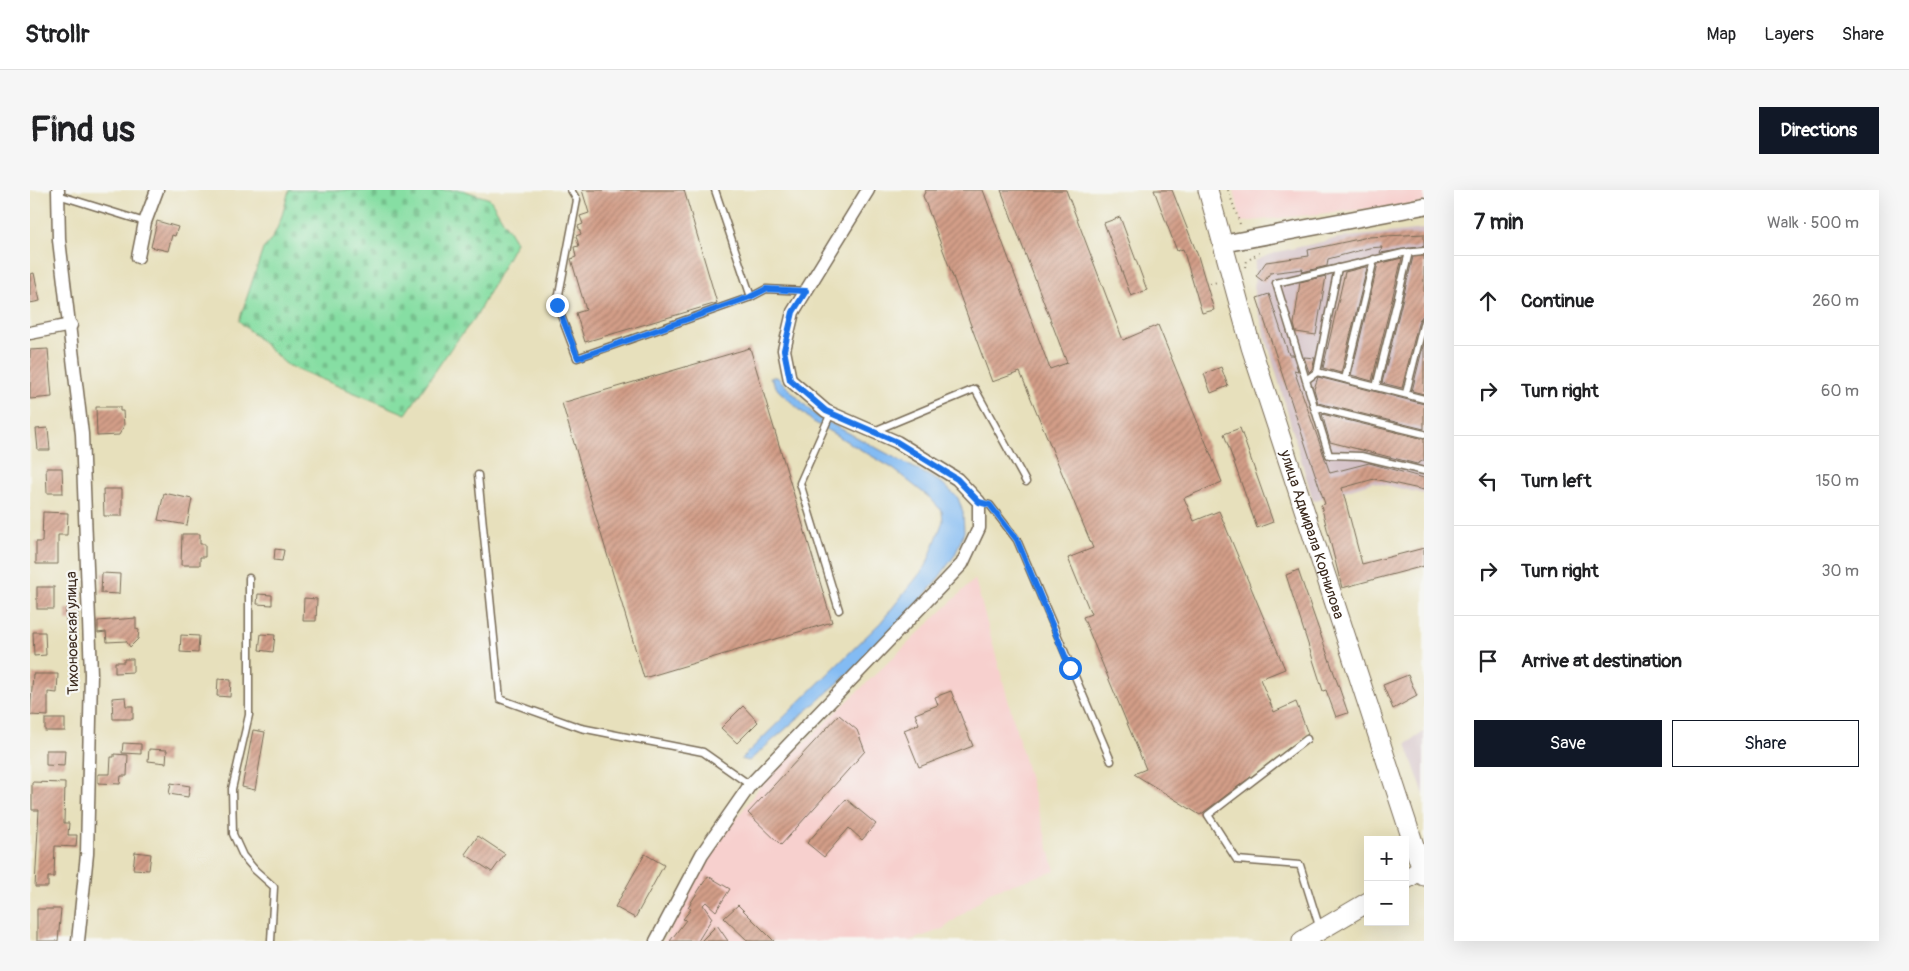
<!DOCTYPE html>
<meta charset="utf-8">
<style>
body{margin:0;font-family:Pangolin,sans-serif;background:#f6f6f6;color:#202124}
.controls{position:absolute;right:15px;bottom:15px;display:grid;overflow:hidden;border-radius:0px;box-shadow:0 5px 20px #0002}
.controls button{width:45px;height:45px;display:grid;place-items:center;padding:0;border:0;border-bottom:1px solid #e0e0e0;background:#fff;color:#202124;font:25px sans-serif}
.stop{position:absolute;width:15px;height:15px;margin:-11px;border:4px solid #1a73e8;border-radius:50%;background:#fff}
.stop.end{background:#1a73e8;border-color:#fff;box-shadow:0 1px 5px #0008}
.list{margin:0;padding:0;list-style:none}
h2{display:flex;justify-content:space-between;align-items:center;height:65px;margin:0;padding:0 20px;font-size:21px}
h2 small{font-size:16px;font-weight:400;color:#757577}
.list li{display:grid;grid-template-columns:32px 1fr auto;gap:15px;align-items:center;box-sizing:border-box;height:90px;padding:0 20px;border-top:1px solid #e0e0e0}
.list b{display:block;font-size:19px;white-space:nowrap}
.list em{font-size:16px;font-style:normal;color:#757577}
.actions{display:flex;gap:10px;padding:15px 20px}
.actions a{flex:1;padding:11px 0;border:1px solid #111827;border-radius:0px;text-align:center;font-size:18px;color:#111827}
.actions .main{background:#111827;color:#fff}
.icon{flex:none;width:28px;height:28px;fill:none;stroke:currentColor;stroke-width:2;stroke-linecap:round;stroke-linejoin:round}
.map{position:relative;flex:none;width:1394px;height:751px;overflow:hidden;border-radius:0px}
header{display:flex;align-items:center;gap:30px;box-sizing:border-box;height:70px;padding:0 25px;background:#fff;border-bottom:1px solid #e0e0e0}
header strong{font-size:24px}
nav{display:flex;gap:28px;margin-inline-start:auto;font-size:18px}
.intro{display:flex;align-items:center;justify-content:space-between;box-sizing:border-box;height:120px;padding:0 30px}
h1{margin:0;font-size:35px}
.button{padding:12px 22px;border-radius:0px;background:#111827;color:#fff;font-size:18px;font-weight:700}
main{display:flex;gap:30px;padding:0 30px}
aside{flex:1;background:#fff;border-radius:0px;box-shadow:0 5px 20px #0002}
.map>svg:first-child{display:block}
</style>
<header>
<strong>Strollr</strong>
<nav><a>Map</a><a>Layers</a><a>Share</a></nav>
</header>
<div class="intro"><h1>Find us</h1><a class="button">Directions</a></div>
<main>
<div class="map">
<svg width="1394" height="751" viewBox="0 0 1394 751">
<defs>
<pattern id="cemetery-stones" width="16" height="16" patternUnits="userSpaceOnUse" patternTransform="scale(1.25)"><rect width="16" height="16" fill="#86dea3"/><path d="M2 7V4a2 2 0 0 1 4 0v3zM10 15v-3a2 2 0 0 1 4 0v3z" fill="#75bf8c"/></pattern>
<pattern id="building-hatch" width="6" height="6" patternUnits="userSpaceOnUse" patternTransform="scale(1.25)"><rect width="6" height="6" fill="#d39e88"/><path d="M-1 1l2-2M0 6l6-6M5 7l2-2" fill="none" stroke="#ac816f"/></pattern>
</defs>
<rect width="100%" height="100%" fill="#f6f6f2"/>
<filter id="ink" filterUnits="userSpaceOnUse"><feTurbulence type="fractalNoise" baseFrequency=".02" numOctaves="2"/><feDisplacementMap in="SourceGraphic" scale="10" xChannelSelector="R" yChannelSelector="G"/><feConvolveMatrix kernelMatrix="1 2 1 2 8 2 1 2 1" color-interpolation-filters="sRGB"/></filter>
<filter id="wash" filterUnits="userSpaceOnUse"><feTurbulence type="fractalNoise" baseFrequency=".0096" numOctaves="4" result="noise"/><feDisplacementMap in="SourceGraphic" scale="20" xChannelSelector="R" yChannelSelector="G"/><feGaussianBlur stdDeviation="1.12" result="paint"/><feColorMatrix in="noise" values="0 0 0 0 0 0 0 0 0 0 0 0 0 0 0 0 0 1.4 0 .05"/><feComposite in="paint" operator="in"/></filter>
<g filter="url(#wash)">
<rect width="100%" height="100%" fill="#e7e0bc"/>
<g fill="#f7d0ce">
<polygon points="1204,0 1394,0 1394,13 1211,32"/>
<polygon points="945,389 1025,681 962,701 913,739 879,751 633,751 678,668 733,592"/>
</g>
<g fill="#d2bec4">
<polygon points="1394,39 1394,304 1343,292 1283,311 1224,106 1225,71 1247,62 1309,48"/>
<polygon points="1394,542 1394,605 1376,554"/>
</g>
<path fill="url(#cemetery-stones)" stroke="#608460" d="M259 0H432L460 9 486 52 445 128 421 158 376 224 257 175 209 131 233 59C248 46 254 19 259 0Z"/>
<polygon fill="#83bbf3" stroke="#5f7288" points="740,187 747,187 785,225 912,293 928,308 933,322 934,342 925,365 905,393 848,458 719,571 711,569 851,432 896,376 913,331 912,321 900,308 862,278 782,231 748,200"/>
<g id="blocks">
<g fill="url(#building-hatch)">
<polygon points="552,0 654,0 687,113 555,152 546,123 556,120 541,69 546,67 544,57 549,56 546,46 551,44 548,36 553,34 550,26 559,23"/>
<polygon points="896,0 953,0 1020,179 1037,173 971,0 1036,0 1093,150 1128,135 1192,292 1154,308 1164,331 1189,321 1255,479 1230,489 1244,522 1266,512 1278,544 1170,625 1104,584 1116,579 1053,427 1061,424 1038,368 1063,358 990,182 962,192 893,6"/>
<polygon points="1124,0 1142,0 1168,66 1184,120 1172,123 1153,59 1147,61"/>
<polygon points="1090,27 1117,100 1101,106 1074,33"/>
<polygon points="127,31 148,37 145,46 142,45 138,61 121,57"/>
<polygon points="1394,44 1394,56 1350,63 1352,57 1339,58 1298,69 1297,76 1272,82 1273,79 1240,83 1234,92 1226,86 1236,72 1279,66 1278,60 1338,47"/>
<polygon points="1394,66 1394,124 1389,130 1372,198 1352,193 1383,67"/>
<polygon points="1372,68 1342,191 1321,185 1348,74"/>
<polygon points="1335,77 1337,78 1311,183 1293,178 1315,82"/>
<polygon points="4,83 10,111 0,113 0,84"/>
<polygon points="1296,86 1286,145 1266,142 1264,134 1270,92"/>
<polygon points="1239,104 1259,165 1263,165 1268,181 1264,180 1300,283 1339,273 1394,288 1394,300 1344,289 1312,298 1332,374 1394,358 1394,376 1312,398 1291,315 1295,314 1227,108"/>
<polygon points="1394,152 1394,204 1382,201"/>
<polygon points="720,158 802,432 614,488 532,213"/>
<polygon points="18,159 22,207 0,209 0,160"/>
<polygon points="1274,167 1285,168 1282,179 1279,182"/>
<polygon points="1191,177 1198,196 1181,203 1174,184"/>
<polygon points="1288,187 1394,214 1394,239 1288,213 1284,199"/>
<polygon points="66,217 90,217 90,221 93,221 94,236 89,245 67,246"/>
<polygon points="1292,224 1394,249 1394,270 1387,274 1300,252"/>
<polygon points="18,238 20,260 8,260 6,239"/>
<polygon points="1210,238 1243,332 1227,338 1194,244"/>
<polygon points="16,278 32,278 33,303 17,303"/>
<polygon points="73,299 92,299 92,326 74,326"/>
<polygon points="134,303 162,309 157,335 128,330"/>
<polygon points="13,322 38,323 37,345 28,345 28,374 6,374 6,352 12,352"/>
<polygon points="152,344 170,344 170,354 175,354 175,367 170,367 170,375 151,375"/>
<polygon points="245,359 254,360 252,371 244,370"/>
<polygon points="1268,380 1318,523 1306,527 1296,500 1293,501 1256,385"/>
<polygon points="72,383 90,384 89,404 71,403"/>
<rect x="7" y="397" width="17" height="22"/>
<polygon points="228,404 242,405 242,415 227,414"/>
<polygon points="274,408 287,409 286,431 273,431"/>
<rect x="36" y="419" width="12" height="12"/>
<polygon points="106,428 106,439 109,440 108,449 100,457 96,451 77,452 76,442 68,443 68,431"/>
<polygon points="3,442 15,442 16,465 4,466"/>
<polygon points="231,444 245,445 243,462 229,460"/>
<polygon points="151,445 169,446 168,463 150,462"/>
<polygon points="94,469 103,469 103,482 85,483 85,472 94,472"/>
<polygon points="3,484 28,484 27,503 18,502 18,526 0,525"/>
<polygon points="1378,485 1387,506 1363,519 1353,495"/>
<polygon points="188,489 201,490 200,507 187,506"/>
<polygon points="921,501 943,556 889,577 874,540 889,534 885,524 908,515 905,507"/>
<polygon points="95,507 96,516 103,516 103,529 83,529 82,508"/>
<polygon points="713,516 728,532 707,553 691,538"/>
<polygon points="809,525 827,540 835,561 751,655 718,623"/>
<rect x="15" y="529" width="20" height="12"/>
<polygon points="223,540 235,542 225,600 212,597"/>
<polygon points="93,553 111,554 111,564 92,563"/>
<polygon points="119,559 137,560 136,573 118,571"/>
<polygon points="16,560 35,560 34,576 16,575"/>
<polygon points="84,564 98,565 97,586 91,586 90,594 68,593 68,584 80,584 81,567 84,567"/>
<polygon points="2,592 35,593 34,633 39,633 38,645 47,645 46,657 25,656 24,687 18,687 18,697 5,697 9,620 2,620"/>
<polygon points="141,593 160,596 158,607 139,604"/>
<polygon points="816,609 846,634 832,650 819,638 794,667 777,653"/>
<polygon points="448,646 475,664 462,682 435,664"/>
<polygon points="105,662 121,664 119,680 103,679"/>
<polygon points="615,664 634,675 605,728 585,717"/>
<polygon points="678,686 700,699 686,721 676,712 673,715 682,728 668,751 640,751 656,730 653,729 661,719 658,717"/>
<polygon points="708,715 744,751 718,751 694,728"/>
<polygon points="7,719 31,719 28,751 7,751"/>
<polygon points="687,735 698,751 671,751"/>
</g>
</g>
</g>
<g filter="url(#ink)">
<use href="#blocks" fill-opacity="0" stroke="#776a55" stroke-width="1"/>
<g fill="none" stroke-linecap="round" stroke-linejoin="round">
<defs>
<g id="service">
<polyline points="541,0 547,10 527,115 547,168 721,107 736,99 776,101"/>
<polyline points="685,0 721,107"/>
<polyline points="28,5 115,32"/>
<polyline points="1394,61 1373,63 1246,93 1299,265 1331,266 1394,281"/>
<polyline points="1287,182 1394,209"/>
<polyline points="1315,189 1344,69"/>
<polyline points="1276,190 1287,182 1308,78"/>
<polyline points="1346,197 1379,62"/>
<polyline points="1376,203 1394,131"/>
<polyline points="1284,217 1394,244"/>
<polyline points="801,223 770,293 809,420"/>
<polyline points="844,241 945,199 996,292"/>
<polyline points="448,285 470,509 551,538 673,562 720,595"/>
<polyline points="949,312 960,315 987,350 1081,571"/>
<polyline points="219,388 219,525 202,599 203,644 213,666 225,680 244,697 241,751"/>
<polyline points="1277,549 1178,625 1207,670 1270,675 1290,739"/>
</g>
<g id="minor">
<polyline points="28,0 29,50 52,244 61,484 57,664 48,751"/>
<polyline points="108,67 115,32 127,0"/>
<polyline points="0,143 41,135"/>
<polyline points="626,751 672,664 720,595 932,374 949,338 949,312 927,289 867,252 796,221 760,190 754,160 763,122 838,0"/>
</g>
<polyline id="tertiary" points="1192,54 1394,16"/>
<g id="secondary">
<path id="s1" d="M1178 0 1221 157 1394 686"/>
<polyline points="1375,690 1392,679"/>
<polyline points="1272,751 1338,712"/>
</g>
</defs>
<use href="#service" stroke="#776a55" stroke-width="9"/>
<use href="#minor" stroke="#776a55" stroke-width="15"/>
<use href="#tertiary" stroke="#776a55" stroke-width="19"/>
<use href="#secondary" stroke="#776a55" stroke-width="21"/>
<g stroke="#776a55" stroke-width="2" stroke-dasharray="1 4" stroke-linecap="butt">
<polyline points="1198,0 1211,37"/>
<polyline points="1215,77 1217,71 1229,63"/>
<polyline points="1180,94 1187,92"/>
</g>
<use href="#service" stroke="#fff" stroke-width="6"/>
<use href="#minor" stroke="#fff" stroke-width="12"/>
<use href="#tertiary" stroke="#fff" stroke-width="16"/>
<use href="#secondary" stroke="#fff" stroke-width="19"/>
</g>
</g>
<g fill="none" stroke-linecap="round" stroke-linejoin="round" filter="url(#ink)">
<polyline stroke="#1a73e8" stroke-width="6" points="527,115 548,168 720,107 736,99 776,101 763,122 754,160 760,190 796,221 867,252 927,289 949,312 960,315 987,350 1040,478"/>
</g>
<g text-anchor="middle" stroke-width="4.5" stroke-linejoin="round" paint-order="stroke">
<g font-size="15" fill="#3b2a1e" stroke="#f6f6f2">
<text dy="5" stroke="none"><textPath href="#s1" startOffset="360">улица Адмирала Корнилова</textPath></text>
<text transform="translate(42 443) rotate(-91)" y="5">Тихоновская улица</text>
</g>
</g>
</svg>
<div class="controls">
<button>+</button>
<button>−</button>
</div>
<div class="stop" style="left:1040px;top:478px"></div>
<div class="stop end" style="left:527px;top:115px"></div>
</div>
<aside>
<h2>7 min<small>Walk · 500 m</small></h2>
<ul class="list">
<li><svg class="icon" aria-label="ahead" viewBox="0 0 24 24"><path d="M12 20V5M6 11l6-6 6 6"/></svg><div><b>Continue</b></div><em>260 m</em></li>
<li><svg class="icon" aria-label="right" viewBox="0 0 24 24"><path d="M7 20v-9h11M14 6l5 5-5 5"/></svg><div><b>Turn right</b></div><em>60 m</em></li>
<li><svg class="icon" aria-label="left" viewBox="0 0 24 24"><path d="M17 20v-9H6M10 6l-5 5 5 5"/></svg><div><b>Turn left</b></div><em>150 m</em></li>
<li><svg class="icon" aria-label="right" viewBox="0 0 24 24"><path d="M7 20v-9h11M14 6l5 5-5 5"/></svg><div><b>Turn right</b></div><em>30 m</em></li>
<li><svg class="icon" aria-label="arrive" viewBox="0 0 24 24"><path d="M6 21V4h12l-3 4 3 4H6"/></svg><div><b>Arrive at destination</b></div></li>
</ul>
<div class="actions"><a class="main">Save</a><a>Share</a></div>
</aside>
</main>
